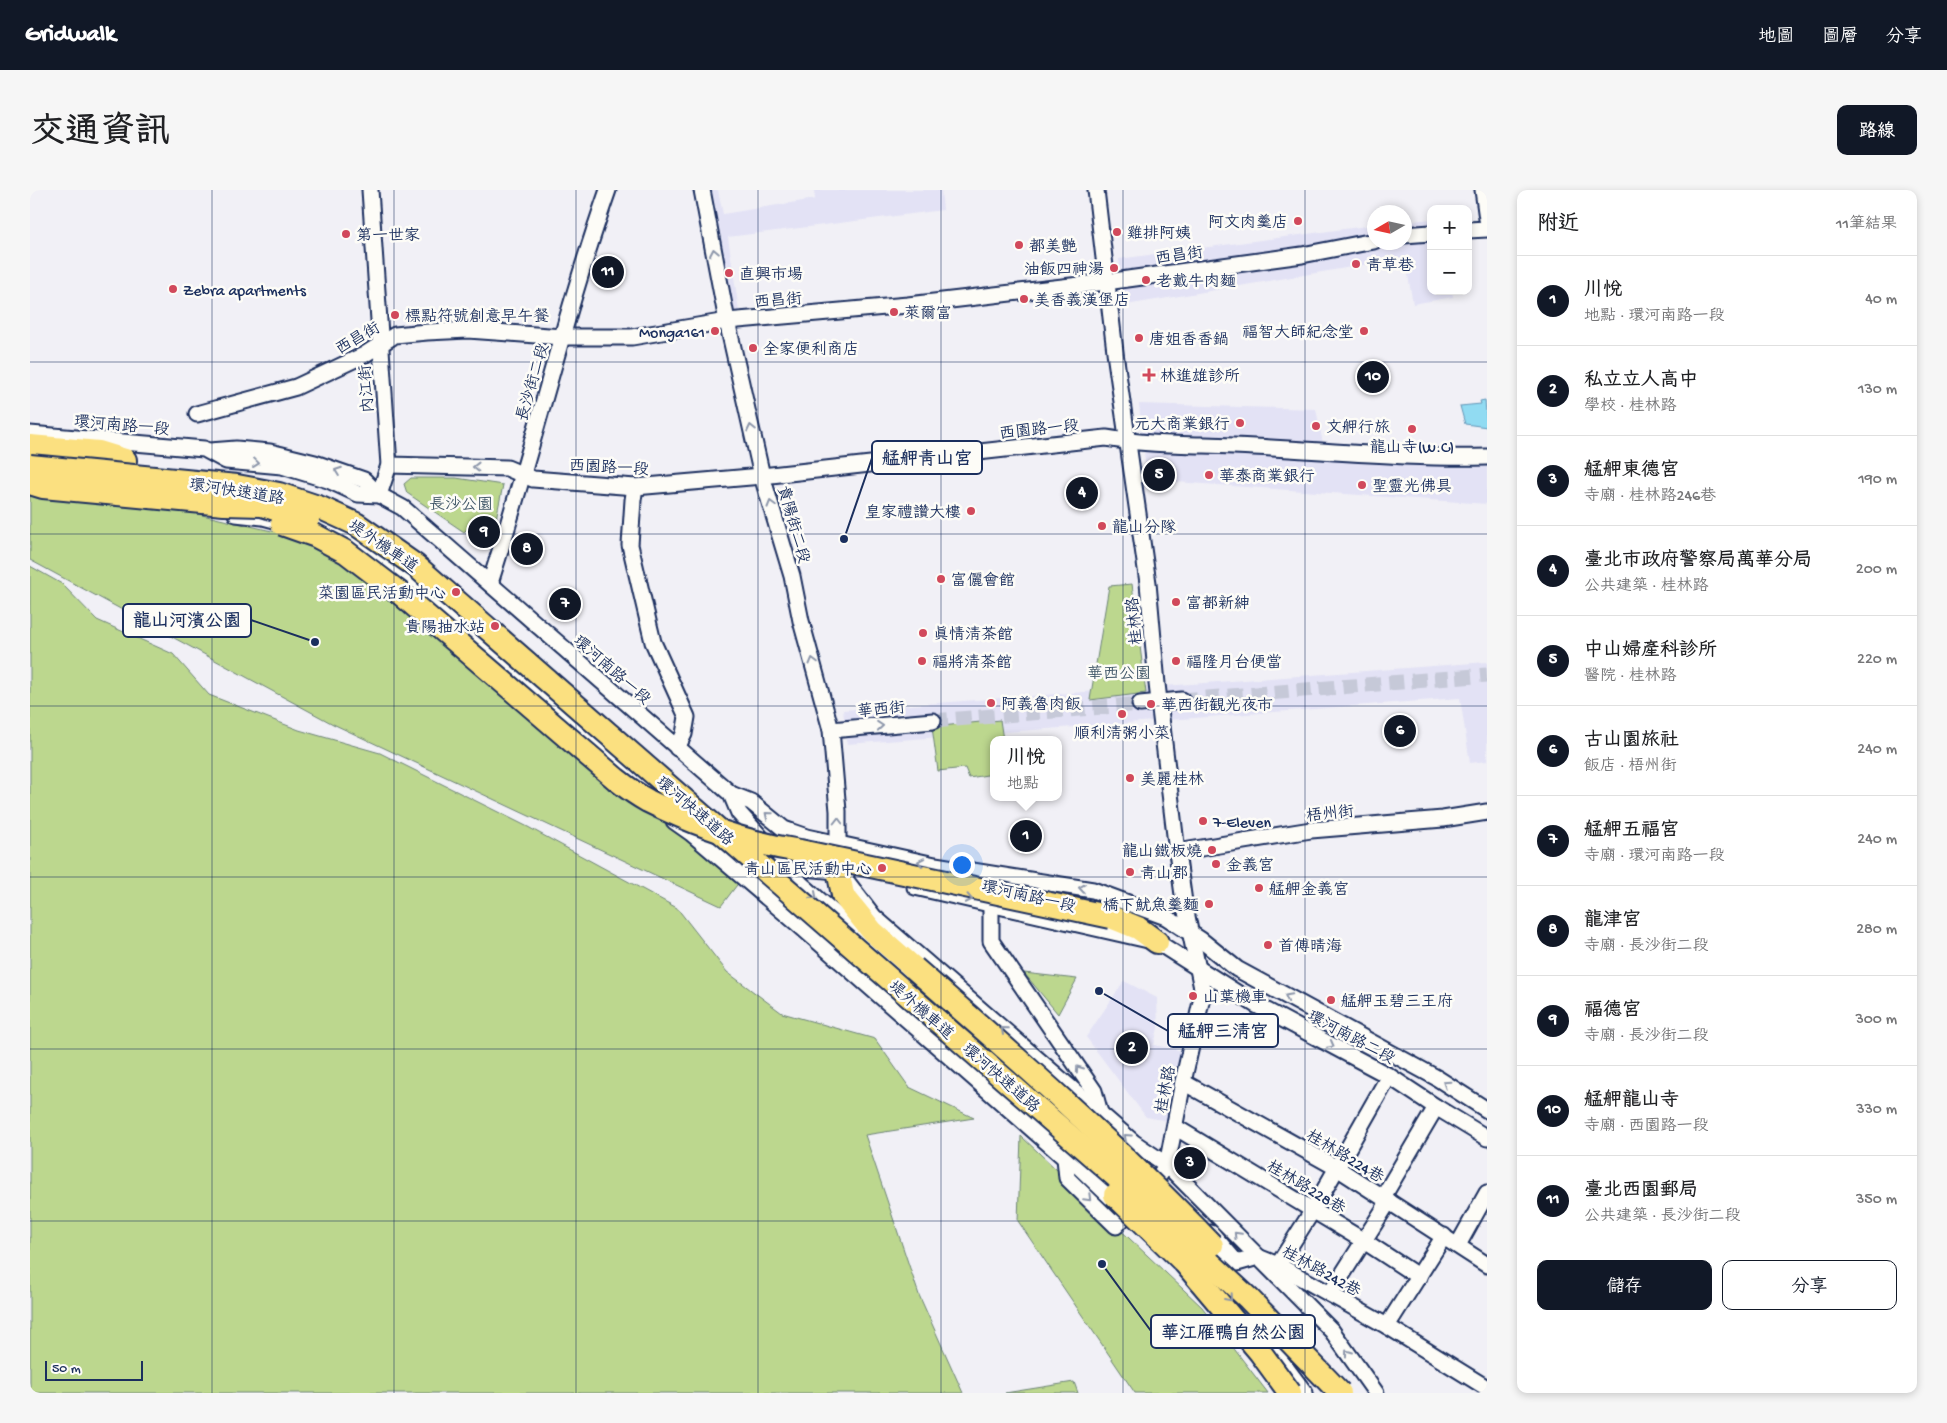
<!DOCTYPE html>
<html lang="zh-TW">
<meta charset="utf-8">
<style>
body{margin:0;font-family:"Gochi Hand","LXGW WenKai TC",sans-serif;background:#f6f6f6;color:#202124}
.controls{position:absolute;right:15px;top:15px;display:grid;overflow:hidden;border-radius:10px;box-shadow:0 2px 8px #0003}
.controls button{width:45px;height:45px;display:grid;place-items:center;padding:0;border:0;border-bottom:1px solid #e0e0e0;background:#fff;color:#202124;font:25px sans-serif}
.compass{position:absolute;left:1337px;top:15px;width:45px;height:45px;border-radius:50%;background:#fff;box-shadow:0 2px 8px #0003;rotate:261deg}
.scale{position:absolute;left:15px;bottom:12px;width:98px;box-sizing:border-box;padding-left:5px;border:2px solid #1b2f5e;border-top:0;font-size:14px;line-height:18px;white-space:nowrap;color:#1b2f5e;-webkit-text-stroke:4px #fdfcf7;paint-order:stroke}
.you{position:absolute;left:931px;top:674px;width:18px;height:18px;margin:-12px;border:4px solid #fff;border-radius:50%;background:#1a73e8;box-shadow:0 0 0 8px #1a73e833}
.badge{display:grid;place-items:center;width:32px;height:32px;border-radius:50%;background:#111827;color:#fff;font-size:16px;font-weight:700}
.pin{position:absolute;translate:-50% -50%;border:2px solid #fff;box-shadow:0 1px 5px #0006}
.popup{position:absolute;left:960px;top:546px;width:72px;height:65px;box-sizing:border-box;display:grid;place-content:center;border-radius:10px;background:#fff;filter:drop-shadow(0 1px 4px #0005);font-size:16px;white-space:nowrap;color:#757577}
.popup b{font-size:19px;color:#202124}
.popup::after{content:'';position:absolute;left:50%;top:100%;margin-left:-10px;border:10px solid transparent;border-top-color:#fff}
.list{margin:0;padding:0;list-style:none}
h2{display:flex;justify-content:space-between;align-items:center;height:65px;margin:0;padding:0 20px;font-size:21px}
h2 small{font-size:16px;font-weight:400;color:#757577}
.list li{display:grid;grid-template-columns:32px 1fr auto;gap:15px;align-items:center;box-sizing:border-box;height:90px;padding:0 20px;border-top:1px solid #e0e0e0}
.list b{display:block;font-size:19px;white-space:nowrap}
.list p{margin:0;font-size:16px;white-space:nowrap;color:#757577}
.list em{font-size:16px;font-style:normal;color:#757577}
.actions{display:flex;gap:10px;padding:15px 20px}
.actions a{flex:1;padding:11px 0;border:1px solid #111827;border-radius:10px;text-align:center;font-size:18px;color:#111827}
.actions .main{background:#111827;color:#fff}
.map{position:relative;flex:none;width:1457px;height:1203px;overflow:hidden;border-radius:10px}
header{display:flex;align-items:center;gap:30px;box-sizing:border-box;height:70px;padding:0 25px;background:#111827;color:#fff}
header strong{font-size:24px}
nav{display:flex;gap:28px;margin-inline-start:auto;font-size:18px}
.intro{display:flex;align-items:center;justify-content:space-between;box-sizing:border-box;height:120px;padding:0 30px}
h1{margin:0;font-size:35px}
.button{padding:12px 22px;border-radius:10px;background:#111827;color:#fff;font-size:18px;font-weight:700}
main{display:flex;gap:30px;padding:0 30px}
aside{flex:1;background:#fff;border-radius:10px;box-shadow:0 2px 8px #0003}
.map>svg:first-child{display:block}
</style>
<header>
<strong>Gridwalk</strong>
<nav><a>地圖</a><a>圖層</a><a>分享</a></nav>
</header>
<div class="intro"><h1>交通資訊</h1><a class="button">路線</a></div>
<main>
<div class="map">
<svg width="1457" height="1203" viewBox="0 0 1457 1203">
<rect width="100%" height="100%" fill="#f1f0f6"/>
<filter id="ink" filterUnits="userSpaceOnUse"><feTurbulence type="fractalNoise" baseFrequency=".02" numOctaves="2"/><feDisplacementMap in="SourceGraphic" scale="10" xChannelSelector="R" yChannelSelector="G"/><feConvolveMatrix kernelMatrix="1 2 1 2 8 2 1 2 1" color-interpolation-filters="sRGB"/></filter>
<g filter="url(#ink)">
<g fill="#e3e2f5">
<polygon points="678,0 688,0 693,24 785,9 784,0 911,0 913,20 698,47 709,121 701,120"/>
<polygon points="1401,29 1401,101 1422,101 1423,107 1383,114 1375,68 1096,115 1089,69 1344,35 1344,52 1374,52 1375,32"/>
<polygon points="1109,214 1286,219 1295,263 1457,273 1457,314 1117,290"/>
<polygon points="1457,472 1457,571 1440,573 1430,508 817,554 813,520"/>
<polygon points="1094,791 1127,808 1128,838 1124,855 1153,861 1138,931 1116,927 1056,847"/>
</g>
<g fill="#bcd78e" stroke="#6c8376">
<polygon points="0,288 37,294 294,353 713,687 691,716 303,534 0,370"/>
<polygon points="381,288 426,288 473,295 466,329 451,325 434,342 377,303 374,294"/>
<polygon points="0,376 32,394 67,430 143,464 179,505 269,540 350,563 498,637 647,718 697,782 752,823 845,849 879,897 944,928 835,945 889,1105 933,1203 0,1203"/>
<polygon points="1102,394 1116,503 1060,510 1079,396"/>
<polygon points="970,530 973,550 964,550 963,584 939,588 935,578 908,581 902,537"/>
<polygon points="994,783 1047,789 1028,824"/>
<polygon points="991,946 1172,1117 1238,1203 1105,1203 988,1031"/>
<polygon points="1044,1192 1048,1203 975,1203"/>
</g>
<polygon fill="#91dbf2" stroke="#6296b7" points="1455,210 1457,237 1435,234 1430,216 1451,214 1450,211"/>
<g fill="none" stroke-linecap="round" stroke-linejoin="round">
<g stroke="#c6c9d8" stroke-width="15" stroke-dasharray="15 8" stroke-linecap="butt">
<polyline points="1152,510 1457,485"/>
<polyline points="903,531 1110,514"/>
</g>
<defs>
<g id="minor">
<polyline points="340,0 359,275 349,305"/>
<polyline points="672,0 697,131 732,286 762,386 771,431 801,540 808,621 808,680 844,727 1103,952 1137,975 1302,1141 1346,1203"/>
<polyline points="1453,0 1457,29"/>
<polyline points="1438,40 1457,39"/>
<polyline points="1374,45 1401,43"/>
<polyline points="167,224 266,197 334,165 365,145 397,142 438,140 532,147 602,147 697,131 878,115 1076,92 1272,65 1344,51"/>
<polyline points="0,244 174,259 196,271 252,276 298,290 328,304 349,305"/>
<polyline points="180,261 206,259 240,262 285,273 334,290 349,305 373,318 701,604 721,612 754,639 777,647 905,675 1063,700 1136,727 1171,750 1207,779 1407,888 1457,920"/>
<path d="M359 275 477 278 503 289 605 297 732 286 1076 248C1125 256 1175 254 1224 257 1302 261 1380 269 1457 267"/>
<polyline points="605,297 603,310 600,355 623,452 657,527 654,544 647,558"/>
<polyline points="206,324 233,327 252,332"/>
<polyline points="283,333 321,351 376,390 623,604"/>
<path d="M460 393C502 263 533 129 578 0"/>
<polyline points="1110,514 1152,510"/>
<polyline points="801,540 903,531"/>
<polyline points="701,604 709,623 736,653"/>
<polyline points="644,631 661,643 768,734 1035,968 1046,974 1090,1016"/>
<polyline points="1147,662 1281,640 1413,629 1457,622"/>
<polyline points="751,671 771,694 983,880"/>
<polyline points="751,671 775,678 817,682"/>
<polyline points="885,697 1127,752 1226,815 1359,886 1406,917 1457,948"/>
<polyline points="961,713 961,751 1064,901 1070,923"/>
<polyline points="1153,892 1307,978 1457,1075"/>
<polyline points="1145,937 1334,1051 1389,1087"/>
<polyline points="1035,968 1037,988 1086,1036 1120,998 1137,975 1153,892 1173,803 1154,712 1147,662 1127,494 1118,393 1086,170 1066,0"/>
<polyline points="1353,1007 1406,917"/>
<polyline points="1181,1043 1207,1073 1228,1067 1248,1075 1357,1136 1457,1198"/>
<polyline points="1428,1055 1457,1003"/>
<polyline points="1248,1075 1283,1020 1359,886"/>
<polyline points="1180,1085 1223,1134 1275,1203"/>
<polyline points="1300,1104 1359,1011"/>
<polyline points="1357,1136 1414,1046"/>
</g>
<g id="highway">
<polyline points="0,256 69,262 95,270"/>
<polyline points="808,680 813,705 842,741 884,778"/>
<polyline points="1081,727 1108,738 1127,752"/>
</g>
</defs>
<use href="#minor" stroke="#1b2f5e" stroke-width="19"/>
<use href="#highway" stroke="#1b2f5e" stroke-width="26"/>
<use href="#minor" stroke="#fdfcf7" stroke-width="15"/>
<use href="#highway" stroke="#fbe080" stroke-width="22"/>
<defs>
<g id="highway-bridge">
<polyline points="0,276 207,296 249,304 291,318 326,334 386,376 1098,997 1219,1109 1310,1203"/>
<polyline points="0,293 13,297 194,314 232,315 278,329"/>
<path d="M252 334 286 346 316 362 371 404 586 589C596 597 607 605 618 611 666 635 717 653 770 661L1081 727"/>
<path d="M884 778C986 867 1088 957 1182 1055"/>
<polyline points="1085,1005 1155,1073 1230,1162 1260,1203"/>
</g>
</defs>
<use href="#highway-bridge" stroke="#1b2f5e" stroke-width="26" stroke-linecap="butt"/>
<use href="#highway-bridge" stroke="#fbe080" stroke-width="22"/>
</g>
<defs><path id="oneway-chevron" d="M-2-3.5L2.5 0L-2 3.5" fill="none" stroke-width="1.6" stroke-linecap="round" stroke-linejoin="round" transform="scale(1.25)"/></defs>
<g stroke="#8c96aa">
<use href="#oneway-chevron" transform="translate(684 62) rotate(-101)"/>
<use href="#oneway-chevron" transform="translate(721 238) rotate(-103)"/>
<use href="#oneway-chevron" transform="translate(226 273) rotate(7)"/>
<use href="#oneway-chevron" transform="translate(446 277) rotate(-179)"/>
<use href="#oneway-chevron" transform="translate(308 281) rotate(-160)"/>
<use href="#oneway-chevron" transform="translate(741 314) rotate(-106)"/>
<use href="#oneway-chevron" transform="translate(783 471) rotate(-105)"/>
<use href="#oneway-chevron" transform="translate(850 536) rotate(-5)"/>
<use href="#oneway-chevron" transform="translate(738 625) rotate(-141)"/>
<use href="#oneway-chevron" transform="translate(808 631) rotate(-90)"/>
<use href="#oneway-chevron" transform="translate(891 672) rotate(-169)"/>
<use href="#oneway-chevron" transform="translate(1052 698) rotate(-171)"/>
<use href="#oneway-chevron" transform="translate(784 706) rotate(41)"/>
<use href="#oneway-chevron" transform="translate(939 709) rotate(12)"/>
<use href="#oneway-chevron" transform="translate(1258 807) rotate(-152)"/>
<use href="#oneway-chevron" transform="translate(974 840) rotate(-139)"/>
<use href="#oneway-chevron" transform="translate(1301 855) rotate(28)"/>
<use href="#oneway-chevron" transform="translate(1049 879) rotate(-125)"/>
<use href="#oneway-chevron" transform="translate(1416 894) rotate(-147)"/>
<use href="#oneway-chevron" transform="translate(1097 947) rotate(-138)"/>
<use href="#oneway-chevron" transform="translate(1058 1008) rotate(45)"/>
<use href="#oneway-chevron" transform="translate(1207 1045) rotate(-134)"/>
<use href="#oneway-chevron" transform="translate(1199 1108) rotate(49)"/>
<use href="#oneway-chevron" transform="translate(1318 1163) rotate(-126)"/>
</g>
</g>
<path fill="none" stroke="#1b2f5e" stroke-width="1" stroke-opacity="0.55" d="M182 0V1203M364 0V1203M546 0V1203M728 0V1203M911 0V1203M1093 0V1203M1275 0V1203M0 172H1457M0 344H1457M0 516H1457M0 687H1457M0 859H1457M0 1031H1457"/>
<g fill="#d1495b" stroke="#fdfcf7" stroke-width="2">
<circle cx="1268" cy="31" r="5"/>
<circle cx="1087" cy="42" r="5"/>
<circle cx="316" cy="44" r="5"/>
<circle cx="989" cy="55" r="5"/>
<circle cx="1326" cy="74" r="5"/>
<circle cx="1084" cy="78" r="5"/>
<circle cx="699" cy="83" r="5"/>
<circle cx="1116" cy="90" r="5"/>
<circle cx="143" cy="99" r="5"/>
<circle cx="994" cy="109" r="5"/>
<circle cx="864" cy="122" r="5"/>
<circle cx="365" cy="125" r="5"/>
<circle cx="685" cy="141" r="5"/>
<circle cx="1334" cy="141" r="5"/>
<circle cx="1109" cy="148" r="5"/>
<circle cx="723" cy="158" r="5"/>
<path d="M1116.5 177.5h5v5h5v5h-5v5h-5v-5h-5v-5h5z"/>
<circle cx="1210" cy="233" r="5"/>
<circle cx="1286" cy="236" r="5"/>
<circle cx="1382" cy="239" r="5"/>
<circle cx="1179" cy="285" r="5"/>
<circle cx="1332" cy="295" r="5"/>
<circle cx="941" cy="321" r="5"/>
<circle cx="1072" cy="336" r="5"/>
<circle cx="911" cy="389" r="5"/>
<circle cx="426" cy="402" r="5"/>
<circle cx="1146" cy="412" r="5"/>
<circle cx="465" cy="436" r="5"/>
<circle cx="893" cy="443" r="5"/>
<circle cx="892" cy="471" r="5"/>
<circle cx="1146" cy="471" r="5"/>
<circle cx="961" cy="513" r="5"/>
<circle cx="1121" cy="514" r="5"/>
<circle cx="1092" cy="524" r="5"/>
<circle cx="1100" cy="588" r="5"/>
<circle cx="1173" cy="631" r="5"/>
<circle cx="1182" cy="660" r="5"/>
<circle cx="1186" cy="674" r="5"/>
<circle cx="852" cy="678" r="5"/>
<circle cx="1100" cy="682" r="5"/>
<circle cx="1229" cy="698" r="5"/>
<circle cx="1179" cy="714" r="5"/>
<circle cx="1238" cy="755" r="5"/>
<circle cx="1163" cy="806" r="5"/>
<circle cx="1301" cy="810" r="5"/>
</g>
<g text-anchor="middle" stroke-width="5" stroke-linejoin="round" paint-order="stroke">
<g font-size="16" fill="#1b2f5e" stroke="#fdfcf7" text-anchor="start">
<text x="1258" y="37" text-anchor="end">阿文肉羹店</text>
<text x="1097" y="48">雞排阿姨</text>
<text x="326" y="50">第一世家</text>
<text x="999" y="61">都美艷</text>
<text x="1336" y="80">青草巷</text>
<text x="1074" y="84" text-anchor="end">油飯四神湯</text>
<text x="709" y="89">直興市場</text>
<text x="1126" y="96">老戴牛肉麵</text>
<text x="153" y="105">Zebra apartments</text>
<text x="1004" y="115">美香義漢堡店</text>
<text x="874" y="128">萊爾富</text>
<text x="375" y="131">標點符號創意早午餐</text>
<text x="675" y="147" text-anchor="end">Monga161</text>
<text x="1324" y="147" text-anchor="end">福智大師紀念堂</text>
<text x="1119" y="154">唐姐香香鍋</text>
<text x="733" y="164">全家便利商店</text>
<text x="1130" y="191">林進雄診所</text>
<text x="1200" y="239" text-anchor="end">元大商業銀行</text>
<text x="1296" y="242">文舺行旅</text>
<text x="1382" y="262" text-anchor="middle">龍山寺(W.C)</text>
<text x="1189" y="291">華泰商業銀行</text>
<text x="1342" y="301">聖靈光佛具</text>
<text x="931" y="327" text-anchor="end">皇家禮讚大樓</text>
<text x="1082" y="342">龍山分隊</text>
<text x="921" y="395">富儷會館</text>
<text x="416" y="408" text-anchor="end">菜園區民活動中心</text>
<text x="1156" y="418">富都新紳</text>
<text x="455" y="442" text-anchor="end">貴陽抽水站</text>
<text x="903" y="449">真情清茶館</text>
<text x="902" y="477">福將清茶館</text>
<text x="1156" y="477">福隆月台便當</text>
<text x="971" y="519">阿義魯肉飯</text>
<text x="1131" y="520">華西街観光夜市</text>
<text x="1092" y="548" text-anchor="middle">順利清粥小菜</text>
<text x="1110" y="594">美麗桂林</text>
<text x="1183" y="637">7-Eleven</text>
<text x="1172" y="666" text-anchor="end">龍山鐵板燒</text>
<text x="1196" y="680">金義宮</text>
<text x="842" y="684" text-anchor="end">青山區民活動中心</text>
<text x="1110" y="688">青山郡</text>
<text x="1239" y="704">艋舺金義宮</text>
<text x="1169" y="720" text-anchor="end">橋下魷魚羹麵</text>
<text x="1248" y="761">首傅晴海</text>
<text x="1173" y="812">山葉機車</text>
<text x="1311" y="816">艋舺玉碧三王府</text>
</g>
<g font-size="16" fill="#1b2f5e" stroke="#fdfcf7">
<text transform="translate(1149 64) rotate(-8)" y="6">西昌街</text>
<text transform="translate(748 109) rotate(-5)" y="6">西昌街</text>
<text transform="translate(327 147) rotate(-30)" y="6">西昌街</text>
<text transform="translate(501 192) rotate(-74)" y="6">長沙街二段</text>
<text transform="translate(335 199) rotate(-94)" y="6">內江街</text>
<text transform="translate(92 234) rotate(5)" y="6">環河南路一段</text>
<text transform="translate(1009 238) rotate(-6)" y="6">西園路一段</text>
<text transform="translate(579 276) rotate(3)" y="6">西園路一段</text>
<text transform="translate(207 300) rotate(9)" y="6">環河快速道路</text>
<text transform="translate(765 334) rotate(74)" y="6">貴陽街二段</text>
<text transform="translate(354 355) rotate(34)" y="6">堤外機車道</text>
<text transform="translate(1103 431) rotate(-95)" y="6">桂林路</text>
<text transform="translate(583 479) rotate(41)" y="6">環河南路一段</text>
<text transform="translate(851 518) rotate(-5)" y="6">華西街</text>
<text transform="translate(666 620) rotate(41)" y="6">環河快速道路</text>
<text transform="translate(1300 622) rotate(-6)" y="6">梧州街</text>
<text transform="translate(999 705) rotate(13)" y="6">環河南路一段</text>
<text transform="translate(892 819) rotate(41)" y="6">堤外機車道</text>
<text transform="translate(1322 846) rotate(28)" y="6">環河南路二段</text>
<text transform="translate(972 887) rotate(41)" y="6">環河快速道路</text>
<text transform="translate(1134 899) rotate(-79)" y="6">桂林路</text>
<text transform="translate(1316 965) rotate(31)" y="6">桂林路224巷</text>
<text transform="translate(1277 996) rotate(31)" y="6">桂林路228巷</text>
<text transform="translate(1292 1080) rotate(29)" y="6">桂林路242巷</text>
</g>
<g font-size="16" fill="#43596a" stroke="#fdfcf7">
<text x="431" y="319">長沙公園</text>
<text x="1089" y="488">華西公園</text>
</g>
</g>
<path fill="none" stroke="#1b2f5e" stroke-width="2" d="M814 349L842 268M285 452L221 430M1069 801L1138 841M1072 1074L1121 1141"/>
<g fill="#1b2f5e" stroke="#fdfcf7" stroke-width="2">
<circle cx="814" cy="349" r="5"/>
<circle cx="285" cy="452" r="5"/>
<circle cx="1069" cy="801" r="5"/>
<circle cx="1072" cy="1074" r="5"/>
</g>
<g fill="#fdfcf7" stroke="#1b2f5e" stroke-width="2">
<rect x="842" y="251" width="110" height="33" rx="5"/>
<rect x="93" y="414" width="128" height="33" rx="5"/>
<rect x="1138" y="824" width="110" height="33" rx="5"/>
<rect x="1121" y="1125" width="164" height="33" rx="5"/>
</g>
<g font-size="18" text-anchor="middle" font-weight="bold" fill="#1b2f5e">
<text x="897" y="274">艋舺青山宮</text>
<text x="157" y="436">龍山河濱公園</text>
<text x="1193" y="847">艋舺三清宮</text>
<text x="1203" y="1148">華江雁鴨自然公園</text>
</g>
</svg>
<div class="controls">
<button>+</button>
<button>−</button>
</div>
<svg class="compass" viewBox="-18 -18 36 36"><path d="M0-13l5 13h-10z" fill="#e53935"/><path d="M0 13l5-13h-10z" fill="#757577"/></svg>
<div class="scale">50 m</div>
<div class="you"></div>
<div class="pin badge" style="left:996px;top:646px">1</div>
<div class="popup"><b>川悅</b>地點</div>
<div class="pin badge" style="left:1102px;top:858px">2</div>
<div class="pin badge" style="left:1160px;top:973px">3</div>
<div class="pin badge" style="left:1052px;top:303px">4</div>
<div class="pin badge" style="left:1129px;top:285px">5</div>
<div class="pin badge" style="left:1370px;top:541px">6</div>
<div class="pin badge" style="left:535px;top:414px">7</div>
<div class="pin badge" style="left:497px;top:359px">8</div>
<div class="pin badge" style="left:454px;top:342px">9</div>
<div class="pin badge" style="left:1343px;top:187px">10</div>
<div class="pin badge" style="left:578px;top:82px">11</div>
</div>
<aside>
<h2>附近<small>11筆結果</small></h2>
<ul class="list">
<li><span class="badge">1</span><div><b>川悅</b><p>地點 · 環河南路一段</p></div><em>40 m</em></li>
<li><span class="badge">2</span><div><b>私立立人高中</b><p>學校 · 桂林路</p></div><em>130 m</em></li>
<li><span class="badge">3</span><div><b>艋舺東德宮</b><p>寺廟 · 桂林路246巷</p></div><em>190 m</em></li>
<li><span class="badge">4</span><div><b>臺北市政府警察局萬華分局</b><p>公共建築 · 桂林路</p></div><em>200 m</em></li>
<li><span class="badge">5</span><div><b>中山婦產科診所</b><p>醫院 · 桂林路</p></div><em>220 m</em></li>
<li><span class="badge">6</span><div><b>古山園旅社</b><p>飯店 · 梧州街</p></div><em>240 m</em></li>
<li><span class="badge">7</span><div><b>艋舺五福宮</b><p>寺廟 · 環河南路一段</p></div><em>240 m</em></li>
<li><span class="badge">8</span><div><b>龍津宮</b><p>寺廟 · 長沙街二段</p></div><em>280 m</em></li>
<li><span class="badge">9</span><div><b>福德宮</b><p>寺廟 · 長沙街二段</p></div><em>300 m</em></li>
<li><span class="badge">10</span><div><b>艋舺龍山寺</b><p>寺廟 · 西園路一段</p></div><em>330 m</em></li>
<li><span class="badge">11</span><div><b>臺北西園郵局</b><p>公共建築 · 長沙街二段</p></div><em>350 m</em></li>
</ul>
<div class="actions"><a class="main">儲存</a><a>分享</a></div>
</aside>
</main>
